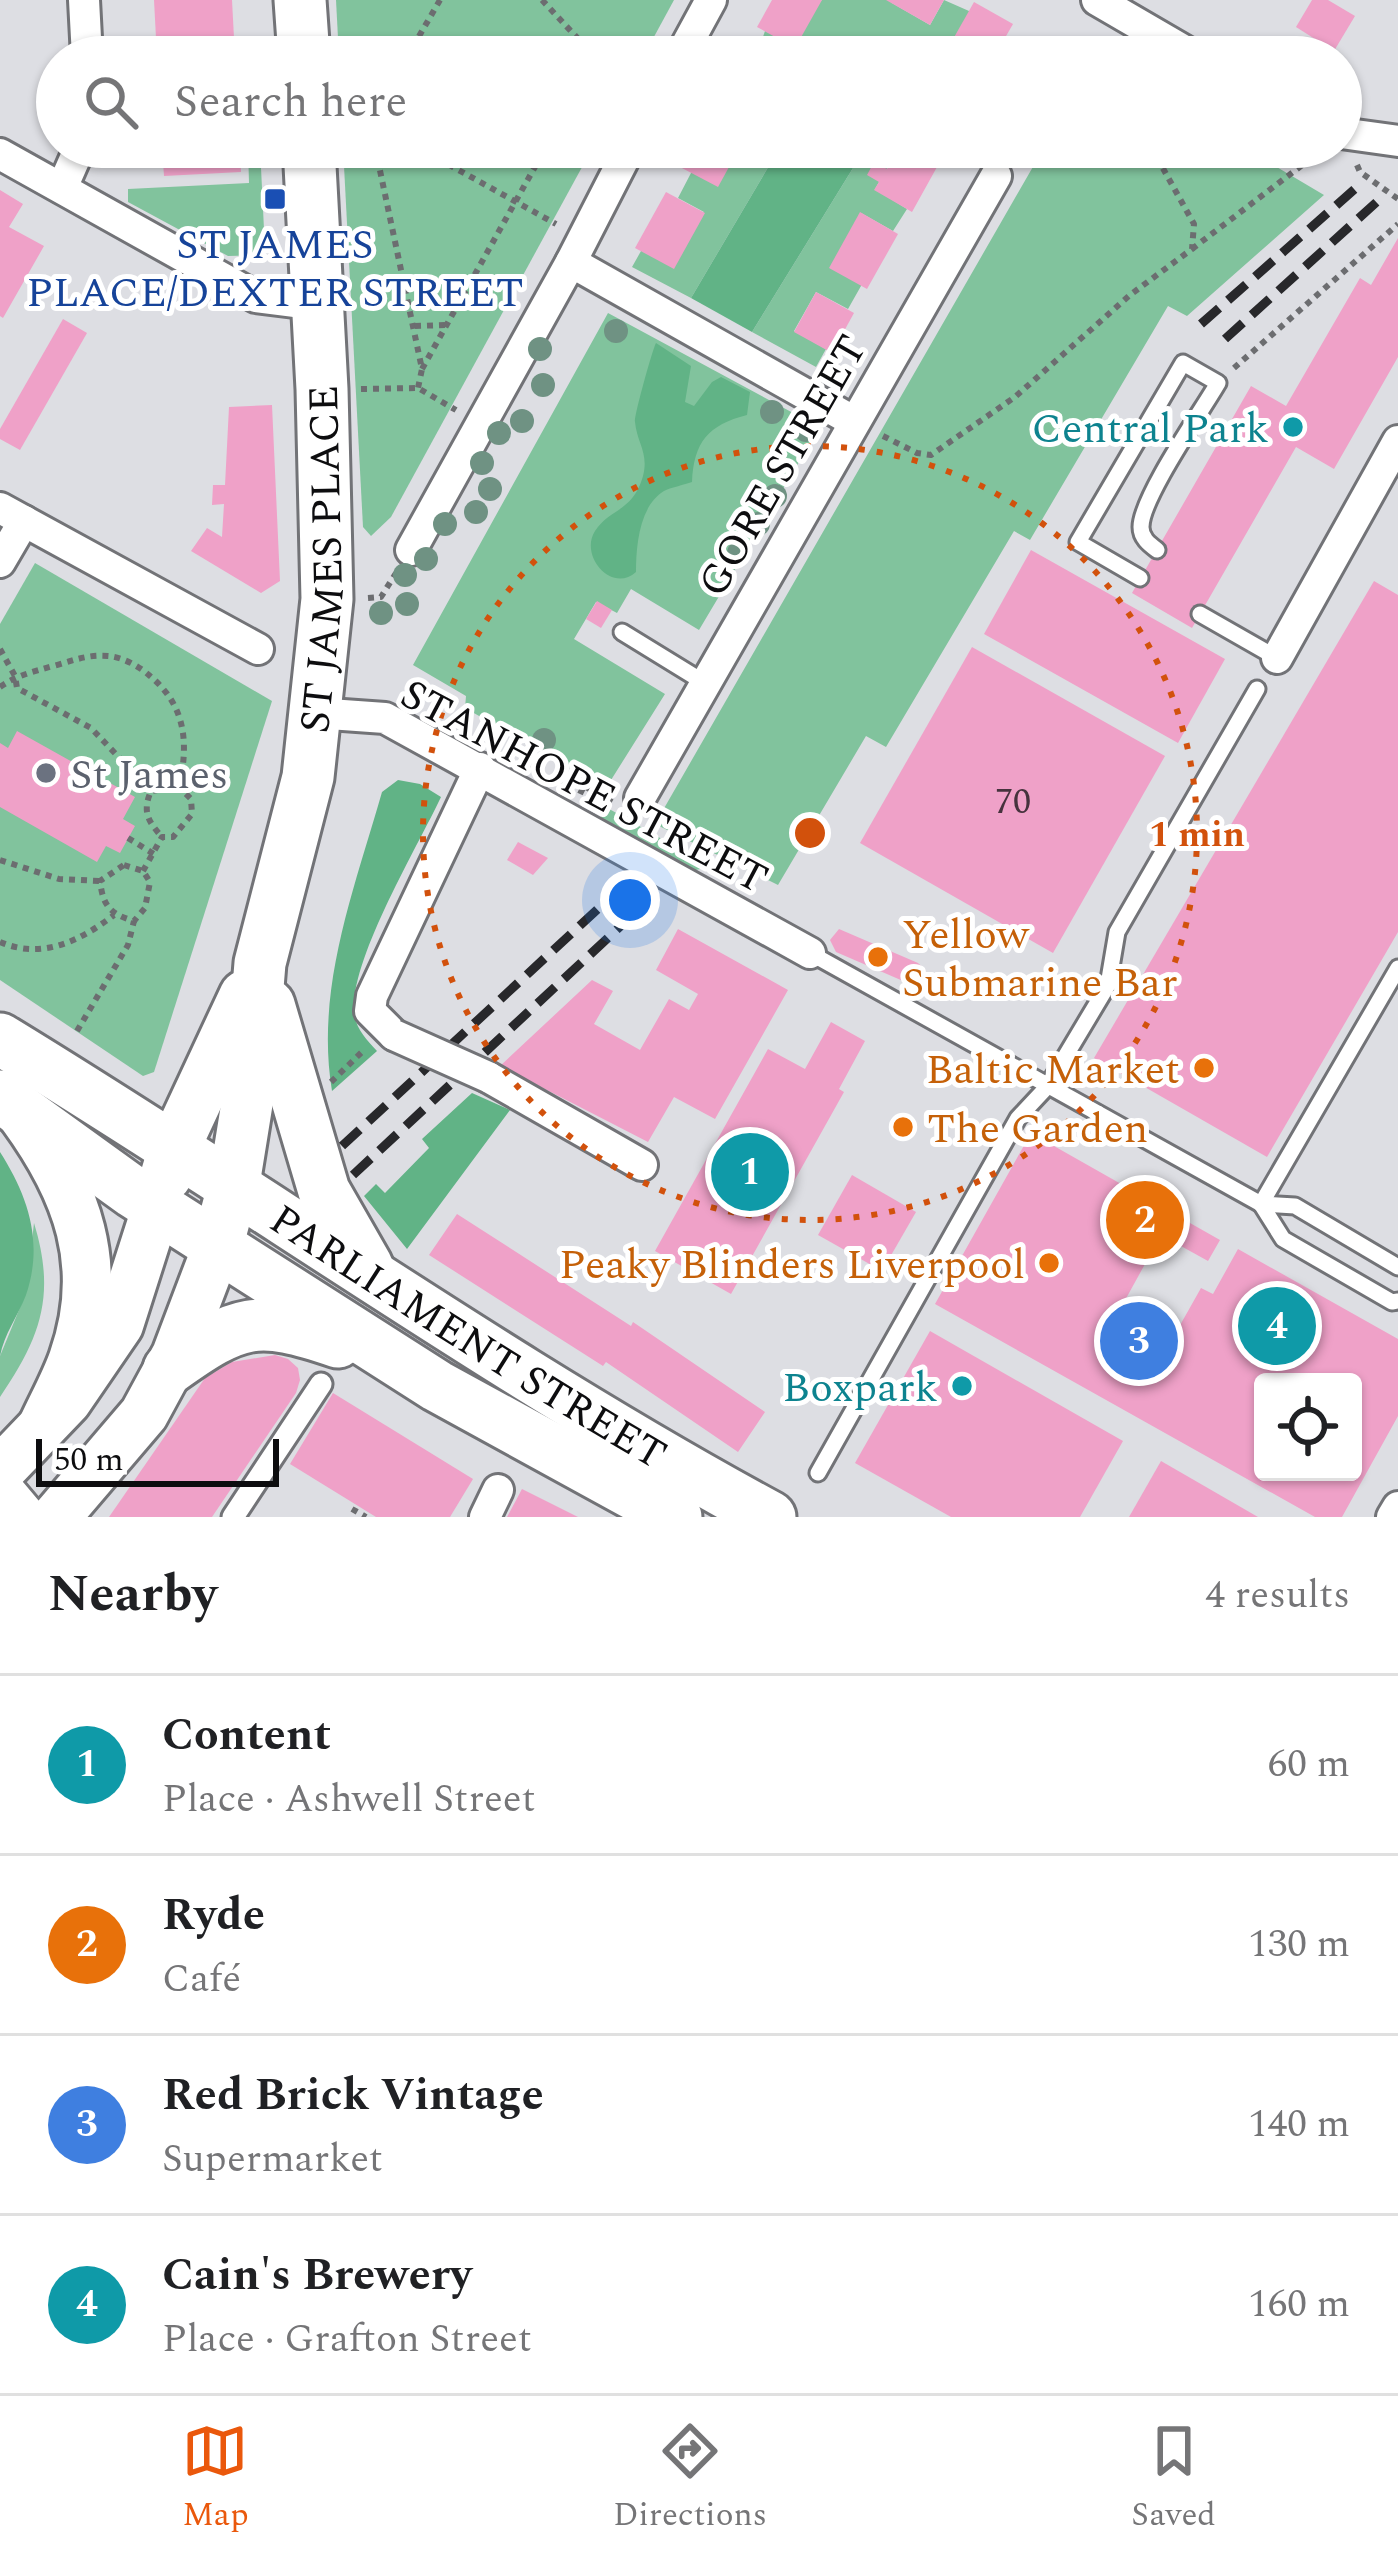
<!DOCTYPE html>
<meta charset="utf-8">
<style>
body{margin:0;font-family:Spectral,serif;background:#f6f6f6;color:#202124}
.controls{position:absolute;right:36px;bottom:36px;display:grid;overflow:hidden;border-radius:12px;box-shadow:0 3px 9px #0004}
.controls button{width:108px;height:108px;display:grid;place-items:center;padding:0;border:0;border-bottom:3px solid #e0e0e0;background:#fff;color:#202124;font:60px sans-serif}
.scale{position:absolute;left:36px;bottom:30px;width:243px;box-sizing:border-box;padding-left:12px;border:6px solid #0d0d0f;border-top:0;font-size:33px;line-height:42px;white-space:nowrap;color:#0d0d0f;-webkit-text-stroke:9px #fff;paint-order:stroke}
.you{position:absolute;left:630px;top:900px;width:42px;height:42px;margin:-30px;border:9px solid #fff;border-radius:50%;background:#1a73e8;box-shadow:0 0 0 18px #1a73e833}
.badge{display:grid;place-items:center;width:78px;height:78px;border-radius:50%;background:#ea580c;color:#fff;font-size:39px;font-weight:700}
.pin{position:absolute;translate:-50% -50%;border:6px solid #fff;box-shadow:0 3px 12px #0006}
.list{margin:0;padding:0;list-style:none}
h2{display:flex;justify-content:space-between;align-items:center;height:156px;margin:0;padding:0 48px;font-size:51px}
h2 small{font-size:39px;font-weight:400;color:#757577}
.list li{display:grid;grid-template-columns:78px 1fr auto;gap:36px;align-items:center;box-sizing:border-box;height:180px;padding:0 48px;border-top:3px solid #e0e0e0}
.list b{display:block;font-size:45px;white-space:nowrap}
.list p{margin:0;font-size:39px;white-space:nowrap;color:#757577}
.list em{font-size:39px;font-style:normal;color:#757577}
.icon{flex:none;width:66px;height:66px;fill:none;stroke:currentColor;stroke-width:2;stroke-linecap:round;stroke-linejoin:round}
.map{position:relative;flex:none;width:1398px;height:1517px;overflow:hidden}
.search{position:absolute;background:#fff;box-shadow:0 3px 9px #0004;left:36px;right:36px;top:36px;height:132px;display:flex;align-items:center;gap:30px;box-sizing:border-box;padding:0 42px;border-radius:66px;color:#757577;font-size:45px}
.sheet{height:876px;background:#fff}
nav{display:flex;justify-content:space-around;align-items:center;box-sizing:border-box;height:168px;border-top:3px solid #e0e0e0;background:#fff;font-size:33px;color:#757577}
nav a{display:grid;justify-items:center;gap:6px}
nav .on{color:#ea580c}
.map>svg:first-child{display:block}
</style>
<div class="map">
<svg width="1398" height="1517" viewBox="0 0 1398 1517">
<rect width="100%" height="100%" fill="#dddee3"/>
<g fill="#81c39d">
<polygon points="336,0 674,0 643,57 339,57"/>
<polygon points="822,0 892,0 892,3 930,25 944,0 969,11 980,57 843,57 831,51 828,57 756,57 765,31"/>
<polygon points="248,147 260,147 265,250 262,255 228,256 128,202 128,189 249,183"/>
<polygon points="343,147 593,147 391,517 371,536 363,527"/>
<polygon points="740,147 780,147 691,298 632,267 641,251 704,212 678,198 691,173"/>
<polygon points="866,147 899,147 875,189 907,209 893,231 861,213 861,286 848,309 816,292 794,331 826,349 816,367 752,332"/>
<polygon points="1003,147 1243,147 1324,195 1187,316 1168,306 1030,540 1014,531 886,747 866,736 778,885 655,824 1034,165"/>
<polygon points="608,313 808,421 815,435 699,630 631,589 617,613 596,602 574,639 665,694 606,788 465,708 466,696 413,665"/>
<polygon points="35,563 272,701 154,1072 143,1076 0,980 0,624"/>
<polygon points="597,802 711,867 685,872 604,826"/>
<path d="M34 1223C56 1295 41 1337 0 1397V1356L26 1293Z"/>
</g>
<g fill="#61b386">
<polygon points="780,147 866,147 752,332 691,298"/>
<path d="M656 343 691 366 685 402 694 406 712 382 721 377 750 392 747 415C708 425 694 442 692 482 684 485 672 487 664 491 639 506 636 547 636 572 612 594 579 556 595 531 610 508 633 512 643 476 649 453 637 443 635 422 634 416 653 348 656 343Z"/>
<path d="M398 780 420 784 441 797C417 848 351 958 354 1011 355 1028 366 1039 377 1051L332 1091C315 989 354 890 382 792Z"/>
<polygon points="472,1093 510,1110 407,1249 364,1196 376,1184 385,1193 429,1148 422,1139"/>
<path d="M0 1152C28 1196 44 1242 26 1295 18 1316 4 1334 0 1356Z"/>
</g>
<g fill="#efa1c8" fill-rule="evenodd">
<polygon points="154,0 232,0 235,57 157,57"/>
<polygon points="772,0 822,0 795,48 757,27"/>
<polygon points="886,0 944,0 930,25"/>
<polygon points="1312,0 1328,0 1355,16 1334,51 1296,27"/>
<polygon points="974,2 1013,24 994,57 980,57 952,41"/>
<polygon points="162,147 240,147 241,172 164,176"/>
<polygon points="691,147 740,147 718,187 680,167"/>
<polygon points="899,147 937,167 912,212 874,190 879,182 867,175 874,162 887,169"/>
<polygon points="0,190 23,204 9,227 44,246 3,318 0,316"/>
<polygon points="666,192 705,213 674,269 635,248"/>
<polygon points="860,212 898,234 867,289 829,268"/>
<polygon points="1398,238 1398,357 1334,469 1296,447 1192,628 1132,593 1251,386 1286,406 1360,278 1371,285"/>
<polygon points="816,292 854,313 832,353 794,332"/>
<polygon points="63,319 87,333 20,450 0,439 0,429"/>
<polygon points="272,405 280,581 261,593 191,551 207,528 222,537 224,504 212,505 213,485 225,485 229,407"/>
<polygon points="1031,550 1225,659 1178,743 984,634"/>
<polygon points="1374,581 1398,595 1398,932 1267,1157 1094,1058"/>
<polygon points="597,601 612,610 601,628 586,619"/>
<polygon points="972,647 1165,756 1053,953 860,843"/>
<polygon points="17,731 135,797 123,819 135,826 120,853 106,846 97,862 0,807 0,743 8,748"/>
<polygon points="518,842 548,858 533,875 507,860"/>
<polygon points="678,929 788,990 715,1119 674,1097 648,1142 500,1066 592,980 613,991 594,1024 640,1050 669,999 689,1010 698,994 656,970"/>
<polygon points="839,929 918,963 923,968 921,980 910,984 836,952 830,940"/>
<polygon points="831,1022 865,1041 839,1089 844,1092 731,1294 655,1251 768,1049 805,1069"/>
<path d="M1031 1133 1220 1240 1208 1261 1161 1235 1118 1313 1170 1343 1201 1288 1213 1294 1238 1249 1398 1339V1416L1342 1517H1315L935 1304ZM1263 1382H1353V1472H1263Z"/>
<polygon points="852,1175 916,1212 882,1271 818,1235"/>
<polygon points="457,1214 631,1326 633,1322 765,1412 738,1452 606,1362 603,1366 429,1255"/>
<polygon points="930,1331 1123,1441 1080,1517 951,1517 855,1463"/>
<polygon points="275,1355 288,1359 298,1368 300,1380 296,1393 212,1517 109,1517 205,1378 232,1362"/>
<polygon points="333,1393 473,1479 450,1517 376,1517 290,1464"/>
<polygon points="1161,1461 1258,1517 1129,1517"/>
<polygon points="522,1489 578,1517 507,1517"/>
</g>
<g fill="none" stroke-linecap="round" stroke-linejoin="round">
<defs>
<g id="service">
<path d="M1140 578 1078 542 1183 363 1218 383C1201 412 1141 498 1141 527 1141 538 1149 544 1157 550"/>
<polyline points="1200,614 1277,658"/>
<polyline points="622,632 705,683"/>
<polyline points="810,953 1261,1204 1295,1206 1398,1267"/>
<polyline points="1261,1204 1398,968"/>
<polyline points="1261,1204 1283,1239 1392,1302 1398,1301"/>
<polyline points="818,1473 1018,1118 1047,1087 1108,985 1117,932 1257,689"/>
</g>
<polyline id="pedestrian" points="233,1517 321,1384"/>
<g id="minor">
<polyline points="84,0 87,57"/>
<polyline points="1097,0 1195,57"/>
<polyline points="680,57 711,0"/>
<polyline points="1341,133 1398,141"/>
<polyline points="0,154 256,297 319,305"/>
<polyline points="62,188 80,147"/>
<polyline points="571,262 853,421"/>
<polyline points="0,508 258,649"/>
<polyline points="411,550 571,262 630,147"/>
<polyline points="0,562 24,521"/>
<polyline points="1277,658 1398,441"/>
<polyline points="315,713 385,718 810,953"/>
<polyline points="640,798 996,176"/>
<polyline points="394,1035 370,1011 372,996 480,768"/>
<polyline points="488,1077 642,1165"/>
<polyline points="485,1517 498,1490"/>
<polyline points="1392,1517 1398,1507"/>
</g>
<g id="primary">
<path d="M22 1115C77 1190 106 1266 73 1359 65 1382 52 1405 42 1427"/>
<polyline points="0,1471 67,1401 119,1325 157,1206"/>
<polyline points="0,1492 21,1517"/>
<polyline points="56,1517 144,1414 176,1355 217,1247"/>
</g>
<g id="trunk">
<polyline points="300,0 304,57"/>
<polyline points="269,1005 324,1191 367,1266"/>
<path id="s1" d="M0 1039C258 1196 504 1373 770 1517"/>
<polyline points="0,1096 133,1192 437,1386 676,1517"/>
<polyline points="166,1176 175,1146 245,996"/>
<path id="s2" d="M217 1247 234 1184 250 1085 260 963 308 777 327 599 322 389 309 147"/>
<path d="M169 1369C239 1319 256 1314 338 1342"/>
</g>
</defs>
<use href="#service" stroke="#727377" stroke-width="21"/>
<use href="#pedestrian" stroke="#727377" stroke-width="27"/>
<use href="#minor" stroke="#727377" stroke-width="36"/>
<use href="#primary" stroke="#727377" stroke-width="54"/>
<use href="#trunk" stroke="#727377" stroke-width="57"/>
<g stroke="#6c6d70" stroke-width="6" stroke-dasharray="6 6" stroke-linecap="butt">
<polyline points="542,0 595,57"/>
<polyline points="407,57 440,0"/>
<polyline points="375,147 422,369 418,388"/>
<polyline points="417,147 556,224"/>
<polyline points="1357,165 1360,172 1398,199"/>
<polyline points="1192,249 1318,153"/>
<polyline points="415,326 447,325"/>
<polyline points="1234,368 1398,224"/>
<polyline points="422,369 546,147"/>
<polyline points="361,389 418,388 456,410"/>
<polyline points="883,436 917,453 931,455 1015,397 1130,295 1192,249 1194,224 1151,147"/>
<polyline points="368,598 381,597 396,573"/>
<polyline points="0,649 15,676 17,688 91,728 151,791"/>
<path d="M0 687C17 675 33 672 53 666 72 661 88 654 108 656 122 657 139 666 150 676 186 706 189 743 179 787"/>
<polyline points="580,794 584,786 612,802"/>
<polyline points="128,838 154,854"/>
<polyline points="0,860 59,879 100,881"/>
<path d="M124 865 143 871 150 882 145 908 134 921C110 914 103 906 100 881Z"/>
<path d="M143 871 162 837H173L192 814 191 799 179 787 151 791C142 812 148 821 162 837"/>
<path d="M0 942C42 960 80 941 114 915"/>
<polyline points="77,1031 128,945 134,921"/>
<polyline points="331,1082 365,1049"/>
<polyline points="352,1509 366,1517"/>
</g>
<use href="#service" stroke="#fff" stroke-width="15"/>
<use href="#pedestrian" stroke="#fff" stroke-width="21"/>
<use href="#minor" stroke="#fff" stroke-width="30"/>
<use href="#primary" stroke="#fff" stroke-width="48"/>
<use href="#trunk" stroke="#fff" stroke-width="51"/>
<g stroke="#28282b" stroke-width="9" stroke-dasharray="24 12" stroke-linecap="butt">
<polyline points="1201,324 1356,188"/>
<polyline points="1225,339 1380,199"/>
<polyline points="342,1146 614,894"/>
<polyline points="353,1175 639,909"/>
</g>
<defs>
<polyline id="minor-bridge" points="394,1035 488,1077"/>
</defs>
<use href="#minor-bridge" stroke="#727377" stroke-width="36" stroke-linecap="butt"/>
<use href="#minor-bridge" stroke="#fff" stroke-width="30"/>
</g>
<g fill="#6f9283">
<circle cx="616" cy="331" r="12"/>
<circle cx="540" cy="349" r="12"/>
<circle cx="543" cy="385" r="12"/>
<circle cx="772" cy="412" r="12"/>
<circle cx="522" cy="421" r="12"/>
<circle cx="806" cy="430" r="12"/>
<circle cx="499" cy="433" r="12"/>
<circle cx="482" cy="463" r="12"/>
<circle cx="490" cy="489" r="12"/>
<circle cx="775" cy="496" r="12"/>
<circle cx="476" cy="512" r="12"/>
<circle cx="445" cy="524" r="12"/>
<circle cx="758" cy="524" r="12"/>
<circle cx="739" cy="553" r="12"/>
<circle cx="426" cy="559" r="12"/>
<circle cx="405" cy="575" r="12"/>
<circle cx="407" cy="604" r="12"/>
<circle cx="381" cy="613" r="12"/>
<circle cx="544" cy="740" r="12"/>
</g>
<circle fill="none" stroke="#d2510c" stroke-width="6" stroke-dasharray="6 12" cx="810" cy="833" r="387"/>
<rect fill="#1a4fb4" stroke="#fff" stroke-width="4.5" x="263" y="187" width="24" height="24" rx="6"/>
<g fill="#0f9aa8" stroke="#fff" stroke-width="4.5">
<circle cx="1293" cy="427" r="12"/>
<circle cx="962" cy="1386" r="12"/>
</g>
<circle fill="#6b7280" stroke="#fff" stroke-width="4.5" cx="46" cy="773" r="12"/>
<g fill="#e8710a" stroke="#fff" stroke-width="4.5">
<circle cx="878" cy="957" r="12"/>
<circle cx="1204" cy="1068" r="12"/>
<circle cx="903" cy="1127" r="12"/>
<circle cx="1049" cy="1263" r="12"/>
</g>
<g text-anchor="middle" stroke-width="10" stroke-linejoin="round" paint-order="stroke">
<g font-size="36" fill="#46323d">
<text x="1013" y="813">70</text>
</g>
<g font-size="42" fill="#164399" stroke="#fff">
<text x="275" y="258">ST JAMES<tspan x="275" dy="48">PLACE/DEXTER STREET</tspan></text>
</g>
<g font-size="42" fill="#0d838f" stroke="#fff" text-anchor="end">
<text x="1269" y="442">Central Park</text>
<text x="938" y="1401">Boxpark</text>
</g>
<g font-size="42" fill="#0d0d0f" stroke="#fff">
<text transform="translate(781 465) rotate(-60)" y="15">GORE STREET</text>
<text dy="15" stroke="none"><textPath href="#s2" startOffset="699">ST JAMES PLACE</textPath></text>
<text transform="translate(585 785) rotate(28)" y="15">STANHOPE STREET</text>
<text dy="15" stroke="none"><textPath href="#s1" startOffset="555">PARLIAMENT STREET</textPath></text>
</g>
<g font-size="42" fill="#5b616d" stroke="#fff" text-anchor="start">
<text x="70" y="788">St James</text>
</g>
<g font-size="42" fill="#c56008" stroke="#fff" text-anchor="start">
<text x="902" y="948">Yellow<tspan x="902" dy="48">Submarine Bar</tspan></text>
<text x="1180" y="1083" text-anchor="end">Baltic Market</text>
<text x="927" y="1142">The Garden</text>
<text x="1025" y="1278" text-anchor="end">Peaky Blinders Liverpool</text>
</g>
</g>
<circle cx="810" cy="833" r="18" fill="#d2510c" stroke="#fff" stroke-width="6"/>
<g font-size="36" text-anchor="middle" font-weight="bold" fill="#d2510c" stroke="#fff" stroke-width="10" stroke-linejoin="round" paint-order="stroke">
<text x="1197" y="846">1 min</text>
</g>
</svg>
<div class="controls">
<button><svg class="icon" aria-label="locate" viewBox="0 0 24 24"><circle cx="12" cy="12" r="6"/><path d="M12 2v4M12 18v4M2 12h4M18 12h4"/></svg></button>
</div>
<div class="scale">50 m</div>
<div class="you"></div>
<div class="pin badge" style="left:750px;top:1172px;background:#0f9aa8">1</div>
<div class="pin badge" style="left:1145px;top:1220px;background:#e8710a">2</div>
<div class="pin badge" style="left:1139px;top:1341px;background:#3f7fe0">3</div>
<div class="pin badge" style="left:1277px;top:1326px;background:#0f9aa8">4</div>
<div class="search"><svg class="icon" aria-label="search" viewBox="0 0 24 24"><circle cx="10" cy="10" r="6"/><path d="M15 15l6 6"/></svg>Search here</div>
</div>
<section class="sheet">
<h2>Nearby<small>4 results</small></h2>
<ul class="list">
<li><span class="badge" style="background:#0f9aa8">1</span><div><b>Content</b><p>Place · Ashwell Street</p></div><em>60 m</em></li>
<li><span class="badge" style="background:#e8710a">2</span><div><b>Ryde</b><p>Café</p></div><em>130 m</em></li>
<li><span class="badge" style="background:#3f7fe0">3</span><div><b>Red Brick Vintage</b><p>Supermarket</p></div><em>140 m</em></li>
<li><span class="badge" style="background:#0f9aa8">4</span><div><b>Cain's Brewery</b><p>Place · Grafton Street</p></div><em>160 m</em></li>
</ul>
</section>
<nav>
<a class="on"><svg class="icon" aria-label="map" viewBox="0 0 24 24"><path d="M3 6l6-2 6 2 6-2v14l-6 2-6-2-6 2zM9 4v14M15 6v14"/></svg>Map</a>
<a><svg class="icon" aria-label="directions" viewBox="0 0 24 24"><path d="M12 3l9 9-9 9-9-9zM9 14v-3h6M13 9l2 2-2 2"/></svg>Directions</a>
<a><svg class="icon" aria-label="saved" viewBox="0 0 24 24"><path d="M7 4h10v16l-5-4-5 4z"/></svg>Saved</a>
</nav>
